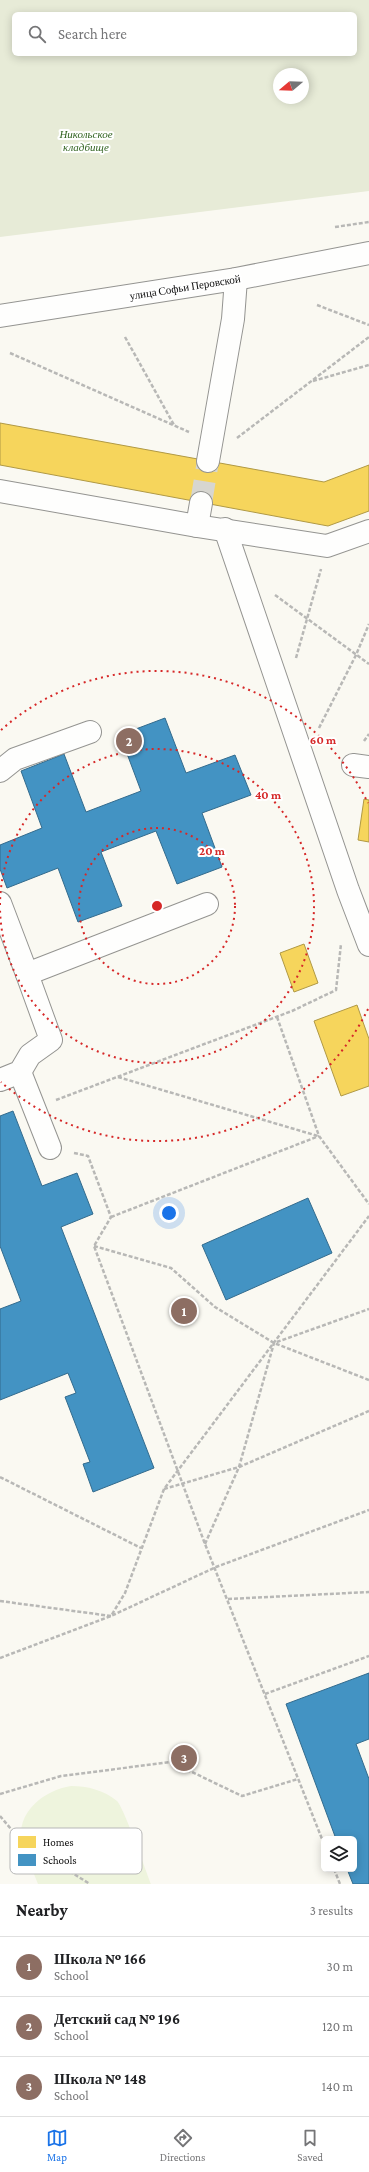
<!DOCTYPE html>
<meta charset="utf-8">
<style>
body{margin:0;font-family:"Crimson Pro",serif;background:#f6f6f6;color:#202124}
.controls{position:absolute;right:12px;bottom:12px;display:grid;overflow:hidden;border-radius:6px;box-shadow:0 2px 10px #0003}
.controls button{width:36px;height:36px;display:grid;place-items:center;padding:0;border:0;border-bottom:1px solid #e0e0e0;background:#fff;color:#202124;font:20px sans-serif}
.compass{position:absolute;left:273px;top:68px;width:36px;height:36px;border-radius:50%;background:#fff;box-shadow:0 2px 10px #0003;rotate:251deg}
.you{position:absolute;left:169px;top:1213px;width:14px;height:14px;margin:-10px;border:3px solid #fff;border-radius:50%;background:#1a73e8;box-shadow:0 0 0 6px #1a73e833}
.badge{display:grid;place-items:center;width:26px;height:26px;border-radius:50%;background:#1a73e8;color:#fff;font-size:13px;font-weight:700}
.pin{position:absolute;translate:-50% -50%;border:2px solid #fff;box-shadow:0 1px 4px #0006}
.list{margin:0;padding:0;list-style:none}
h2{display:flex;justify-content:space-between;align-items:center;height:52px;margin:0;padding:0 16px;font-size:17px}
h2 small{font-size:13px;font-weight:400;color:#757577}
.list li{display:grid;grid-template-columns:26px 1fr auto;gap:12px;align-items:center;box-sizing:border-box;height:60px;padding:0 16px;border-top:1px solid #e0e0e0}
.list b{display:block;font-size:15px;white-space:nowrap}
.list p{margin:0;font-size:13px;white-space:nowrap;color:#757577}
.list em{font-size:13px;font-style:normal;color:#757577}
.icon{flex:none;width:22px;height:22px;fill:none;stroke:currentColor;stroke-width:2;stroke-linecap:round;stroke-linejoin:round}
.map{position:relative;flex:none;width:369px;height:1884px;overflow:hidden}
.search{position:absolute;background:#fff;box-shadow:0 2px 10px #0003;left:12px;right:12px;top:12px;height:44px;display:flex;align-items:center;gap:10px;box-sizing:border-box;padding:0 14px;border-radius:6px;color:#757577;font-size:15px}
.sheet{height:232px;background:#fff}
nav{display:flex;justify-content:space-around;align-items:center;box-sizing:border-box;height:56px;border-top:1px solid #e0e0e0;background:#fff;font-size:11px;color:#757577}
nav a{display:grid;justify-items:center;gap:2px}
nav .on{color:#1a73e8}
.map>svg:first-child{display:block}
</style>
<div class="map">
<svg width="369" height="1884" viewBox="0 0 369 1884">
<rect width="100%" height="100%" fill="#faf9f2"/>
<path fill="#e7ebd7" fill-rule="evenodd" d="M0 0H369V191L0 237ZM14 14H355V54H14ZM279 74H303V98H279Z"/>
<path fill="#eef4dd" d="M71 1786C87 1786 104 1790 117 1801 124 1808 146 1871 151 1884H38C33 1871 26 1857 22 1843 15 1812 45 1790 71 1786Z"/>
<g fill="#f6d55c" stroke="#b09945">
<polygon points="0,423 324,482 369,465 369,511 328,526 0,465"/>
<polygon points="364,799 369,800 369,842 358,840"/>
<polygon points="304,944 318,983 294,992 280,953"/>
<polygon points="357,1005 369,1039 369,1086 341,1096 314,1021"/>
</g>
<g fill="#4393c3" stroke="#336b8d">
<polygon points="165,718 186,773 235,755 251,795 202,813 222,867 177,884 156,831 101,852 122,906 78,922 58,868 7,888 0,869 0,845 42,828 21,771 64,754 86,812 141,791 120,735"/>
<polygon points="13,1111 42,1186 77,1173 93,1214 61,1227 154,1468 93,1492 83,1464 90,1462 65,1397 76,1393 68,1373 0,1400 0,1309 21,1301 0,1246 0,1116"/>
<polygon points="308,1198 332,1253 226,1300 202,1245"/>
<polygon points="369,1673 369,1739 356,1744 369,1779 369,1884 353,1884 347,1869 354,1869 354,1839 336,1839 286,1704"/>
</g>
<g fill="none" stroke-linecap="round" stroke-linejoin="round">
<polyline stroke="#d7d6d0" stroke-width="22" stroke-dasharray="22 11" stroke-linecap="butt" points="201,503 208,461"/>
<defs>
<g id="minor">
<polyline points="0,316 236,279 369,253"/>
<polyline points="208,461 233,319 236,279"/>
<polyline points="0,491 197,526 327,546 369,531"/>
<polyline points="197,526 201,503"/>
<polyline points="225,529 348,890 369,945"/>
<polyline points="353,765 369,767"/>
<polyline points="0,771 15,759 90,732"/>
<polyline points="0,903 27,974 207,904"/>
<polyline points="20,1072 50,1148"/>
<polyline points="0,1080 20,1072 30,1055 51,1040 27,974"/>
</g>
</defs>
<use href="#minor" stroke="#949491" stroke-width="24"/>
<g stroke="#b8b8b6" stroke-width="2.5" stroke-dasharray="4 2" stroke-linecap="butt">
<polyline points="335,227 369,222"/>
<polyline points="317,305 369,325"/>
<polyline points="125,337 174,425"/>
<polyline points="10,353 189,432"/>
<polyline points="313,381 369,365"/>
<polyline points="237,438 369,337"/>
<polyline points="275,595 369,664"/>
<polyline points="296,658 321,569"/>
<polyline points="319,728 356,655 369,624"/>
<polyline points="364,741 369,734"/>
<polyline points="277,1017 319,1136 369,1204"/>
<polyline points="118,1077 318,1136"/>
<polyline points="56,1100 292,1011 336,990 341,944"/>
<polyline points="74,1153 88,1156 111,1217 94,1246 205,1544 324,1844"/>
<polyline points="111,1217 319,1136"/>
<polyline points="94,1246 171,1268 215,1307 274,1343 369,1380"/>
<polyline points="0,1477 141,1548"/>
<polyline points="164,1489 239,1467 369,1411"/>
<polyline points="205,1544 239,1467 274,1343 369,1309"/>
<polyline points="228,1599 369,1592"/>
<polyline points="0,1601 111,1616 125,1593 164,1489 369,1216"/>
<polyline points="0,1658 111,1616 216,1567 369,1510"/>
<polyline points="265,1694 369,1656"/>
<polyline points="0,1794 61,1776 171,1762 242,1796 298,1779"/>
<polyline points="0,1816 22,1842 90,1884"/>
<polyline points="334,1869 340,1884"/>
</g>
<use href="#minor" stroke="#fefefd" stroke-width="22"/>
</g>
<g fill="none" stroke="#d62828" stroke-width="2" stroke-dasharray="2 4">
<circle cx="157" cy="906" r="78"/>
<path d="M0 905A157 157 0 1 1 0 907"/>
<path d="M368 1009A235 235 0 0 1 1 1082M1 730A235 235 0 0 1 368 803"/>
</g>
<g text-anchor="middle" stroke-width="4" stroke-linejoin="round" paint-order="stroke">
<g font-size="11" font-style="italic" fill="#316320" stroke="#fff">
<text x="86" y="138">Никольское<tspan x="86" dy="13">кладбище</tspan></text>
</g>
<g font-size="11" fill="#0e0e0e" stroke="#fff">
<text transform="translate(185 287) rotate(-9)" y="4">улица Софьи Перовской</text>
</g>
</g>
<rect x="10" y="1828" width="132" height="46" rx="6" fill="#fff" stroke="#b7b7b7" stroke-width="1"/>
<rect x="18" y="1836" width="18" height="12" fill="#f6d55c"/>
<rect x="18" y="1854" width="18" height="12" fill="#4393c3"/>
<g font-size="11" fill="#0e0e0e">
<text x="43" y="1846">Homes</text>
<text x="43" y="1864">Schools</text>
</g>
<circle cx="157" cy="906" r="6" fill="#d62828" stroke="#fff" stroke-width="2"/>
<g font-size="12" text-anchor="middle" font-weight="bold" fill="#d62828" stroke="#fff" stroke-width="4" stroke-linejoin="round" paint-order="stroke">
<text x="323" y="744">60 m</text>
<text x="268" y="799">40 m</text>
<text x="212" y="855">20 m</text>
</g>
</svg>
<div class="controls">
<button><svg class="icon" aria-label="layers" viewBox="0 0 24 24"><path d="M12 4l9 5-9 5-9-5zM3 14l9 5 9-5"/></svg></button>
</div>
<svg class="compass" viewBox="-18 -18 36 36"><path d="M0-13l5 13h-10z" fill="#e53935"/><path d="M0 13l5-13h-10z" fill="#757577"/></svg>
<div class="you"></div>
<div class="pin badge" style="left:184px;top:1311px;background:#8d6e63">1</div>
<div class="pin badge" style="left:129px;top:741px;background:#8d6e63">2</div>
<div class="pin badge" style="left:184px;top:1758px;background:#8d6e63">3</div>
<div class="search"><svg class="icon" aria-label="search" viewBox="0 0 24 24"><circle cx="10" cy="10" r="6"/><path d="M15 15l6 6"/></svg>Search here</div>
</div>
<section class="sheet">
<h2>Nearby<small>3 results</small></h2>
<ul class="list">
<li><span class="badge" style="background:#8d6e63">1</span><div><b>Школа № 166</b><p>School</p></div><em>30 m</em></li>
<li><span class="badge" style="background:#8d6e63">2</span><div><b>Детский сад № 196</b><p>School</p></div><em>120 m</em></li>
<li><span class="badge" style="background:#8d6e63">3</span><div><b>Школа № 148</b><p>School</p></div><em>140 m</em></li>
</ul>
</section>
<nav>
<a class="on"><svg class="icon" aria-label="map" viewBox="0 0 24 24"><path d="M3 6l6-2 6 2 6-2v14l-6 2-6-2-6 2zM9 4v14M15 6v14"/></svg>Map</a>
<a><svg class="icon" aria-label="directions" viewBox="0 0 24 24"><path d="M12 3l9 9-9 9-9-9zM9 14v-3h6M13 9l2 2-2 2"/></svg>Directions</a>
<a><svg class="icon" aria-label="saved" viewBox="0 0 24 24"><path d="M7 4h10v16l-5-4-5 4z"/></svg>Saved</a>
</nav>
